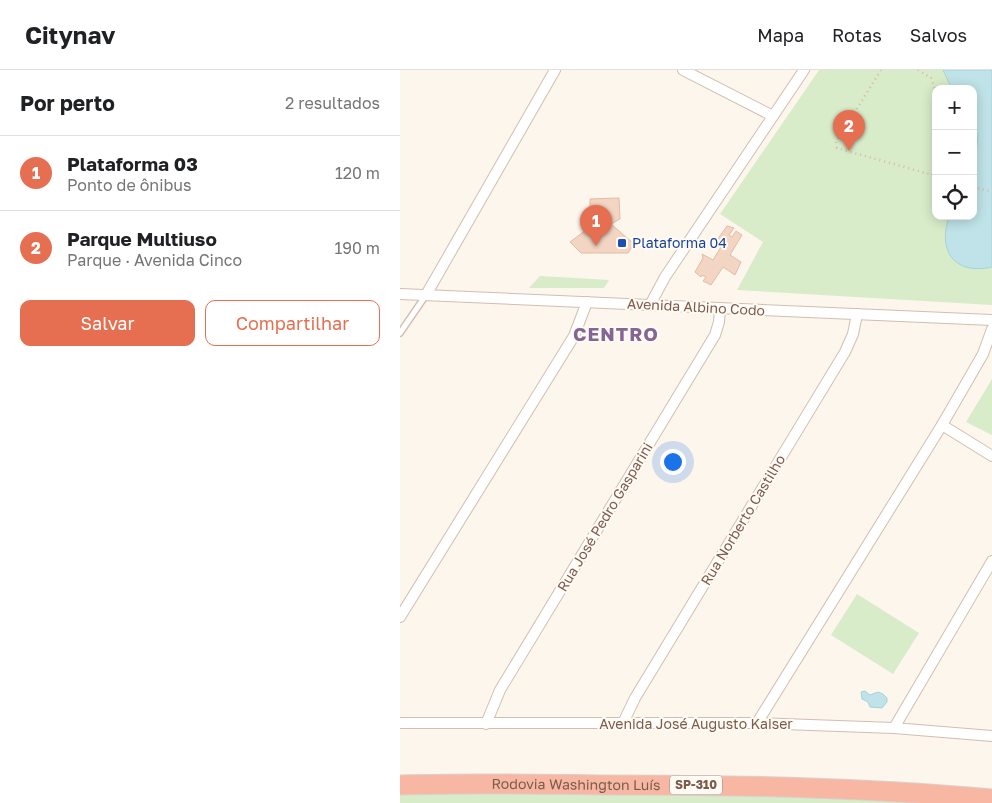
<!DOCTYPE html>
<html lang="pt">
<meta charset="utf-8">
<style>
body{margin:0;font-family:"Golos Text",sans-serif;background:#f6f6f6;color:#202124}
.controls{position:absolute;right:15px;top:15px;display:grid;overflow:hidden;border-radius:10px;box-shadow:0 2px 12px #0003}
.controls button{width:45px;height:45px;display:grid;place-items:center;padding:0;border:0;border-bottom:1px solid #e0e0e0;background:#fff;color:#202124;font:25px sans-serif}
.you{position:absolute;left:272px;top:391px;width:18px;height:18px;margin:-12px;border:4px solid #fff;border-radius:50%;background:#1a73e8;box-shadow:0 0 0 8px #1a73e833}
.badge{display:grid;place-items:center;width:32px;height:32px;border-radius:50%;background:#e76f51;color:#fff;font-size:16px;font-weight:700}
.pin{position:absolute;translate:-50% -41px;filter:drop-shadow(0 1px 2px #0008)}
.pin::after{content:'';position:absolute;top:26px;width:18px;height:15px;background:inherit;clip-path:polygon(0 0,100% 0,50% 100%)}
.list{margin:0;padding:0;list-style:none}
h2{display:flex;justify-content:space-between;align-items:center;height:65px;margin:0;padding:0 20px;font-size:21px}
h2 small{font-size:16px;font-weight:400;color:#757577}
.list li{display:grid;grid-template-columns:32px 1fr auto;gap:15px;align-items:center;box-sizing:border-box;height:75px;padding:0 20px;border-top:1px solid #e0e0e0}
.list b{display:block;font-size:19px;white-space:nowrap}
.list p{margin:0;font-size:16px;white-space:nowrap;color:#757577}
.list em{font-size:16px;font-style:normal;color:#757577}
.actions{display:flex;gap:10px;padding:15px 20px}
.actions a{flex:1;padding:11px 0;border:1px solid #e76f51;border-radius:10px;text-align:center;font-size:18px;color:#e76f51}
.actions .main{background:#e76f51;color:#fff}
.icon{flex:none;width:28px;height:28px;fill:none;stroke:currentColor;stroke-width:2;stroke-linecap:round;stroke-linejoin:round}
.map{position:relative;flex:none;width:592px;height:733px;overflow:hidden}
header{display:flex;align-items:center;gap:30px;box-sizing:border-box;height:70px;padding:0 25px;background:#fff;border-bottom:1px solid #e0e0e0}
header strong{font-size:24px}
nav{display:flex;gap:28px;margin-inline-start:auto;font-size:18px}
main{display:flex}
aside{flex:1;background:#fff}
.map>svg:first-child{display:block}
</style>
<header>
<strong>Citynav</strong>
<nav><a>Mapa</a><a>Rotas</a><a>Salvos</a></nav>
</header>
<main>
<aside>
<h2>Por perto<small>2 resultados</small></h2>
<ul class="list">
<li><span class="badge">1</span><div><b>Plataforma 03</b><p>Ponto de ônibus</p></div><em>120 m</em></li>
<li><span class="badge">2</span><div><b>Parque Multiuso</b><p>Parque · Avenida Cinco</p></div><em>190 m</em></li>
</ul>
<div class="actions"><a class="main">Salvar</a><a>Compartilhar</a></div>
</aside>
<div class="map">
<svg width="592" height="733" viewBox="0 0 592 733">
<rect width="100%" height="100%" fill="#fdf6ec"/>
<g fill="#d8ecc9" fill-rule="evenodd">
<path d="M419 0H592V235L337 220 363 172 320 144ZM536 19H573V146H536Z"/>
<polygon points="140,206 209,210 204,218 129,218"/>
<polygon points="592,309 592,365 566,352"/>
<polygon points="457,524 519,563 493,604 431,565"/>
<polygon points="0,723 365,724 545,733 0,733"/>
</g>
<g fill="#bfe3e8" stroke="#a5d3da">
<path d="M543 0H592V197C557 205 538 184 548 150L553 146H573V118L578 65 573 57V19H552Z"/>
<polygon points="465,621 470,625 478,622 483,624 487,628 487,632 482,638 470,637 468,632 462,629 461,622"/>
</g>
<g fill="#f3d5c3" stroke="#e6bba3">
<polygon points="219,128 220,149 211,154 234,174 228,183 181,183 170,172 194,154 190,146 190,129"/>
<polygon points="327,156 334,158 329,165 332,167 336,161 342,165 330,185 341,192 335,205 323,197 311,215 303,211 306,207 302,205 301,207 295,202 303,188 302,184 313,190 321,177 315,173"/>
</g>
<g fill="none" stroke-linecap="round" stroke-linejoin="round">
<defs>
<polyline id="service" points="0,263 26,225"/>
<g id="minor">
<polyline points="283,0 373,46"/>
<polyline points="0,224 592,250"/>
<polyline points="26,225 155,0"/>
<polyline points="250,235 265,207 404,0"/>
<polyline points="542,355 592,386"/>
<polyline points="0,547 174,266 187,232"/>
<polyline points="0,653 357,653 494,658 592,666"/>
<polyline points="223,653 235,628 445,282 453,264 457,244"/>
<polyline points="357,653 542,355 583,284 592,259"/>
<polyline points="86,654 100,620 315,265 319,252 320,238"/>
<polyline points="494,658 592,491"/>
</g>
<g id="motorway">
<path id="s1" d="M0 715C67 713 134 714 201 715 332 715 462 717 592 729"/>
</g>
</defs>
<use href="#service" stroke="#d1beb0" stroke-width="8"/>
<use href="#minor" stroke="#d1beb0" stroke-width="12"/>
<use href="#motorway" stroke="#dad1cd" stroke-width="21"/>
<g stroke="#d9b8a5" stroke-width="2.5" stroke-dasharray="1 4" stroke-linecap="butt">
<polyline points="481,0 436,72 437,78 536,106"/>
<polyline points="518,0 531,8 536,22"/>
<polyline points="532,105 536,96"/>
<polyline points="573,117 592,122"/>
</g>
<use href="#service" stroke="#fff" stroke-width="5"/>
<use href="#minor" stroke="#fff" stroke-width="10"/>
<use href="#motorway" stroke="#f7b7a3" stroke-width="19"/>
</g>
<rect fill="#1a4fb4" stroke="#fffaf3" stroke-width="2" x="217" y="168" width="10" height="10" rx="2.5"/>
<g text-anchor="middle" stroke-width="4" stroke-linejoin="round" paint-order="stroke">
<rect fill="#fffaf3" stroke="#a28b7f" stroke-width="1" x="270" y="705.5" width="52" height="19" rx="4"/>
<g font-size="12" font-weight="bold" fill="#7a5c4d">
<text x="296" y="719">SP-310</text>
</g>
<g font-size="14" fill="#164399" stroke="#fffaf3" text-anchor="start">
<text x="232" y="178">Plataforma 04</text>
</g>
<g font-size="14" fill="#7a5c4d" stroke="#fffaf3">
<text transform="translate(296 237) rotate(3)" y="5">Avenida Albino Codo</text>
<text transform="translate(205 447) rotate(-59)" y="5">Rua José Pedro Gasparini</text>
<text transform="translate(343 450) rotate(-59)" y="5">Rua Norberto Castilho</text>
<text x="296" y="659">Avenida José Augusto Kaiser</text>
<text dy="5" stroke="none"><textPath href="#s1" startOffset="176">Rodovia Washington Luís</textPath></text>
</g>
<g font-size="19" font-weight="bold" letter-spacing="1" fill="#846695" stroke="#fffaf3">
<text x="216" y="271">CENTRO</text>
</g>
</g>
</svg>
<div class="controls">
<button>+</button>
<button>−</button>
<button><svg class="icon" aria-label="locate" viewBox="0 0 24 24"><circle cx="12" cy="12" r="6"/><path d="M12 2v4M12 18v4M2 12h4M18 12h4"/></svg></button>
</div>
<div class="you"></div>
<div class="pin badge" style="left:196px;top:176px">1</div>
<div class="pin badge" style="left:449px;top:81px">2</div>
</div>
</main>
